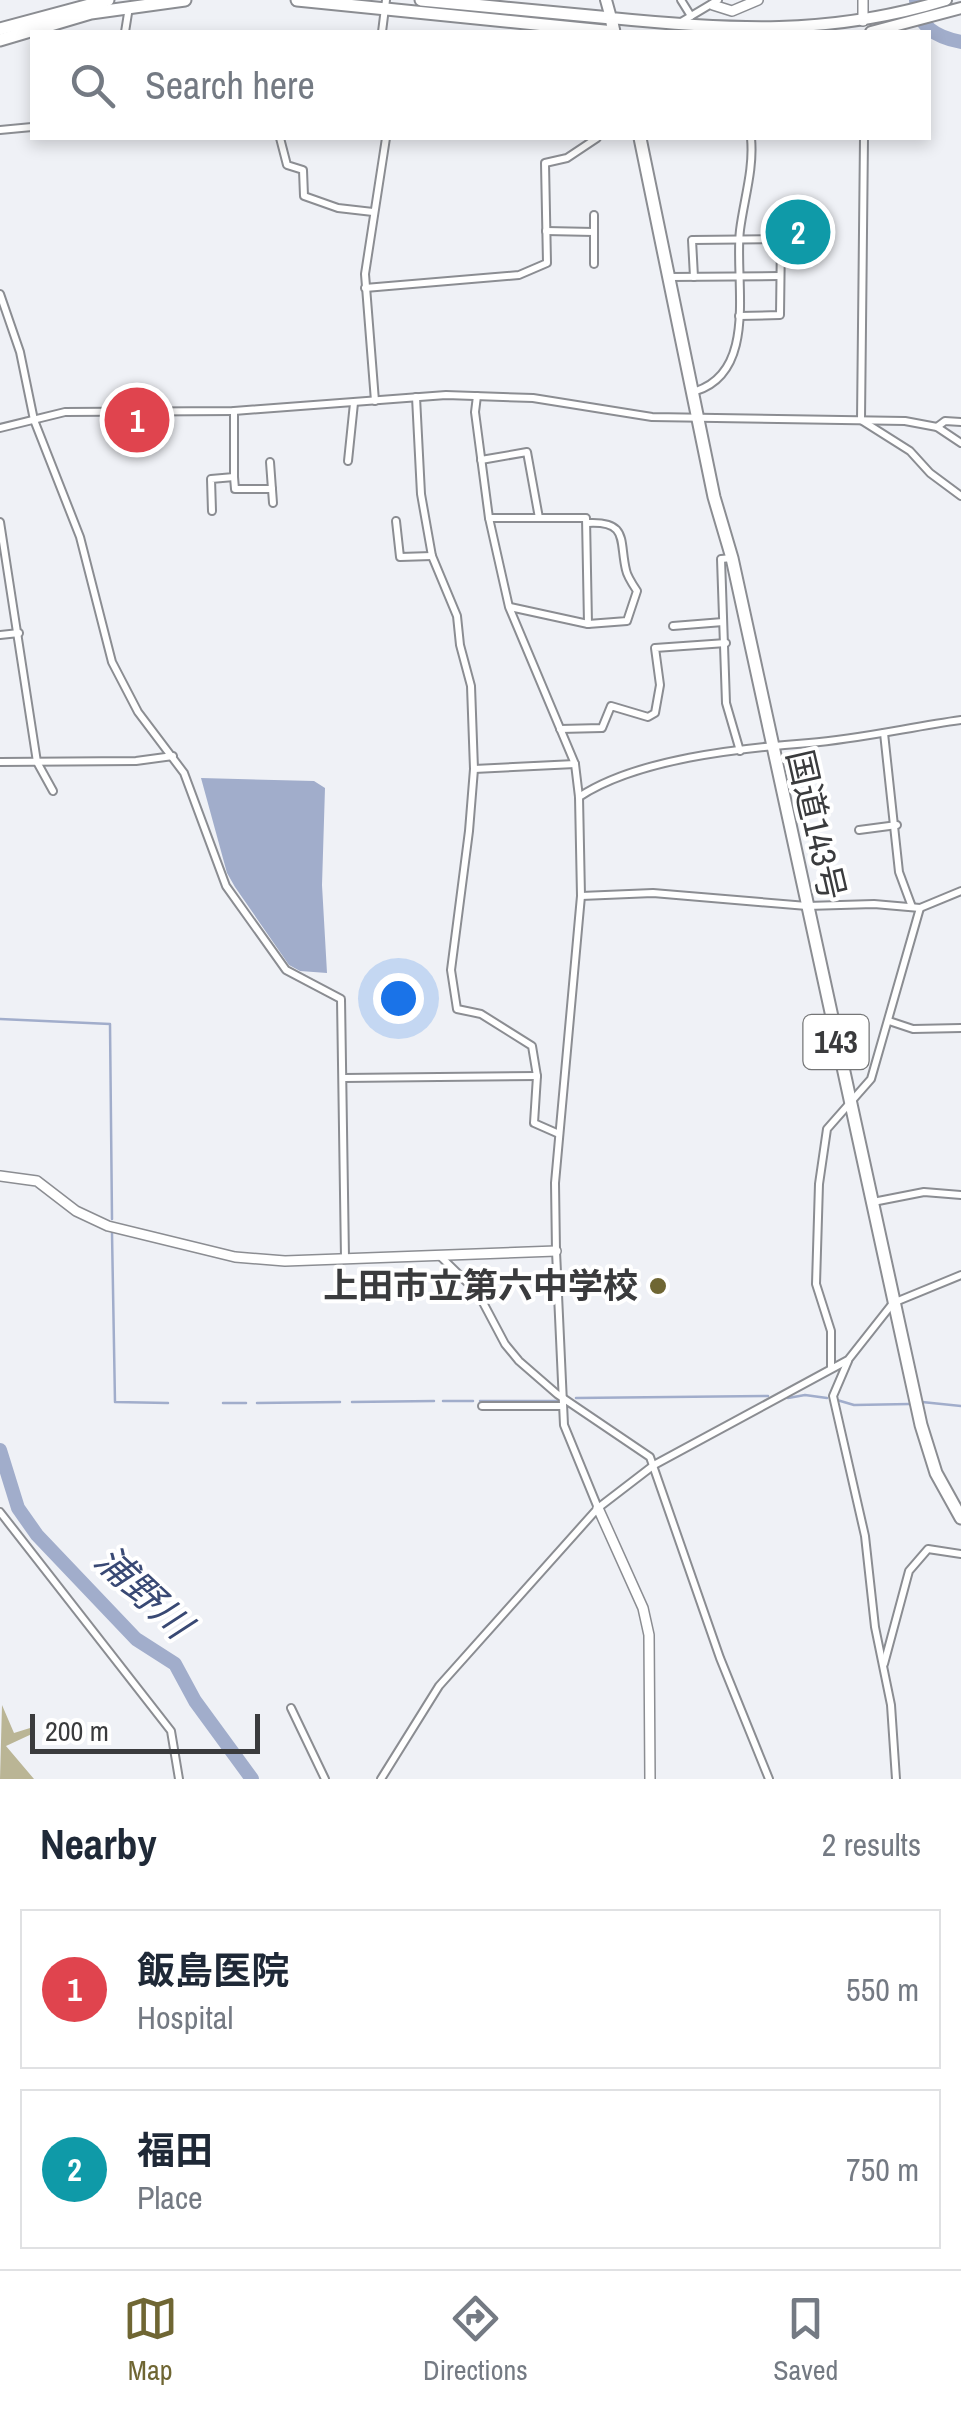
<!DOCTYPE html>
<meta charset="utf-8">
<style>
body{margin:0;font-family:"Archivo Narrow","Noto Sans JP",sans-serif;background:#f6f6f7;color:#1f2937}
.scale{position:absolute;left:30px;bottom:25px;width:230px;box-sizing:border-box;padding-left:10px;border:5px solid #3a3b3d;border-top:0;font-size:28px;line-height:35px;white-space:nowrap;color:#3a3b3d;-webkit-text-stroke:8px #fff;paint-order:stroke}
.you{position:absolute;left:398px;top:998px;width:35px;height:35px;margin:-25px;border:8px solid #fff;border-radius:50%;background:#1a73e8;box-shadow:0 0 0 15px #1a73e833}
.badge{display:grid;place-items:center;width:65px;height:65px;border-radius:50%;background:#6f6633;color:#fff;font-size:32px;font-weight:700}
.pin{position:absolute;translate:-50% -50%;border:5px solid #fff;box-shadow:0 2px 10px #0006}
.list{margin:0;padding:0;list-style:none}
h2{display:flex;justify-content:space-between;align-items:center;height:130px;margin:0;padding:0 40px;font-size:42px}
h2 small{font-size:32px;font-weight:400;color:#747a83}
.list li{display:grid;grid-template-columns:65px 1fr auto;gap:30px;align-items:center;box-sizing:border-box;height:160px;margin:0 20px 20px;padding:0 20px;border:2px solid #e0e1e3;border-radius:0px}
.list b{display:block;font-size:38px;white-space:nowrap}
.list p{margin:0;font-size:32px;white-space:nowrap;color:#747a83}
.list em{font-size:32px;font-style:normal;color:#747a83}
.icon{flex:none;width:55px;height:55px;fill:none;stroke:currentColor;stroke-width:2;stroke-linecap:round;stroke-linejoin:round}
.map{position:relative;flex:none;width:961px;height:1779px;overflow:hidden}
.search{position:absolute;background:#fff;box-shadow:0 5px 15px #0003;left:30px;right:30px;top:30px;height:110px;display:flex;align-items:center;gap:25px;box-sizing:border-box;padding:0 35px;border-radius:0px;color:#747a83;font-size:38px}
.sheet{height:490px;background:#fff}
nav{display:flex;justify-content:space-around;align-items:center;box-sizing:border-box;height:140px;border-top:2px solid #e0e1e3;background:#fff;font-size:28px;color:#747a83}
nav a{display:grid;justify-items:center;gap:5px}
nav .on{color:#6f6633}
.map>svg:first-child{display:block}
</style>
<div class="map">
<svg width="961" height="1779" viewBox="0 0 961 1779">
<rect width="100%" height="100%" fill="#eff1f6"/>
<polygon fill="#bab595" points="2,1705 14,1733 30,1728 34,1733 6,1746 34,1779 0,1779"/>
<polygon fill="#a1adcb" points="201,778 314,781 325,788 322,885 327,973 300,971 289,965 235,887 227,873"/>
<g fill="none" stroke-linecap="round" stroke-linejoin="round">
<g stroke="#a1adcb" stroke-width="2.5">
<polyline points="0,1019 110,1024 112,1219"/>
<polyline points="112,1233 115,1402 168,1403"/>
<polyline points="576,1398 768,1396"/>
<polyline points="788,1398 805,1395 827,1398"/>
<polyline points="837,1400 854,1405 910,1404"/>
<polyline points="443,1401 473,1401"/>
<polyline points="480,1401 557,1401"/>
<polyline points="352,1402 434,1401"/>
<polyline points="922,1402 961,1406"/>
<polyline points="223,1403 246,1403"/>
<polyline points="257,1403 340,1402"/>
</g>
<g stroke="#a1adcb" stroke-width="14">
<path d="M916 0C918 27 936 37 961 42"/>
<polyline points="0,1450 18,1508 37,1535 136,1639 175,1664 195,1701 252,1779"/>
</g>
<defs>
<g id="street">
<polyline points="681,0 691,16"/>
<polyline points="681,22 718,0"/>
<polyline points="125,32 129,7"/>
<polyline points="382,32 386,0"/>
<polyline points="0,130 32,127"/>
<polyline points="280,138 287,165 303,170 304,196 338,208 373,212"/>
<polyline points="864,138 861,420 910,451 930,473 961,496"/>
<polyline points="546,231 594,232"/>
<polyline points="594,264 594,215"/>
<polyline points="670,277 780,276"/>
<polyline points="694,277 692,240 781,239 780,315 739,316"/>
<polyline points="365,288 519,275 547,263 545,163 567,158 597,138"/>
<polyline points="0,294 20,352 34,420 80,537 112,662 138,712 184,773 226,886 286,970 341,999 345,1258"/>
<path d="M696 391C759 371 734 279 740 230 744 199 754 169 751 138"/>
<polyline points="477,396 475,412 489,518 509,607 575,764 579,797 581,896 555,1183 556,1251 564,1425 598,1508"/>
<polyline points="416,397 421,494 432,556 457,616 460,645 471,686 474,769 469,831 451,970 457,1009 481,1014 532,1046 537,1076 534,1123 559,1134"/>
<polyline points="375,401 365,274 386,138"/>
<polyline points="937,427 945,421 961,422"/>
<polyline points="0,428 65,412 234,411 446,395 533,398 652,417 905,421 937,427 961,443"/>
<polyline points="481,460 527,452 539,518"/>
<polyline points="348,461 354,403"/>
<polyline points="270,462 273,503"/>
<polyline points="234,477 235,489 272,489"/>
<polyline points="212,511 211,479 234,477 234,411"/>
<polyline points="489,518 586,518 588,624"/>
<polyline points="396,521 400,557 432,556"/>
<polyline points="0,522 37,762 53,791"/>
<polyline points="732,558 721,559 726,703 740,751"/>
<path d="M510 607 588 624 627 621 637 591C633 585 627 576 626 570 619 541 629 521 588 523"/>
<polyline points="673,626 723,622"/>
<polyline points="0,635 19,633"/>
<polyline points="560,729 602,728 611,706 648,717 655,713 660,685 655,648 726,643"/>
<polyline points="884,733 899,872 912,907"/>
<polyline points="0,762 136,761 173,756"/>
<polyline points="474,769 575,764"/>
<path d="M579 797C636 759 740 748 809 743 860 739 910 727 961 720"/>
<polyline points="859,830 897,825"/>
<polyline points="581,896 653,893 807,906 874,904 920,908 961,891"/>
<polyline points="889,1021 913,1029 961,1028"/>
<polyline points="344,1078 537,1076"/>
<polyline points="873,1202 924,1192 961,1195"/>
<polyline points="441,1257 478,1293 505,1344 519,1361 557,1394 650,1457 720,1658 769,1779"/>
<polyline points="848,1361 833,1396 865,1536 875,1627 891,1705 896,1779"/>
<polyline points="831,1367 831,1331 816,1284 819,1184 827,1129 871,1079 920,908"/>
<polyline points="482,1406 562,1406"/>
<polyline points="0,1512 171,1731 179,1779"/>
<polyline points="884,1664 909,1571 928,1549 961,1554"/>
<polyline points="291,1708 325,1779"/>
<polyline points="381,1779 439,1686 598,1508 654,1465 848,1360 893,1303 961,1275"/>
</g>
<g id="secondary">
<polyline points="863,0 863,21"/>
<polyline points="713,5 732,11 758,0"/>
<polyline points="0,1176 37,1181 76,1211 108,1226 235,1257 285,1261 556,1251"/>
<polyline points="598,1508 643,1608 649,1635 650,1779"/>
</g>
<g id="primary">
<path d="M606 0 611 18C730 30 829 36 946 0"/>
<polyline points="871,32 961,8"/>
</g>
<g id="highway">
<polyline points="297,0 614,32"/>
<polyline points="421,0 611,18 614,32"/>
<polyline points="0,29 108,0"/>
<polyline points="0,40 91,13 185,0"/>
<polyline points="640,138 714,497 732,558 921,1425 936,1473 961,1518"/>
</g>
</defs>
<use href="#street" stroke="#8b8d92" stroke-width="10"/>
<use href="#secondary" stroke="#8b8d92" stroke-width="12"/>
<use href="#primary" stroke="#8b8d92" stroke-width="14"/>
<use href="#highway" stroke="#8b8d92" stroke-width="15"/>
<use href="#street" stroke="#fff" stroke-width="6"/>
<use href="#secondary" stroke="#fff" stroke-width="9"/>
<use href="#primary" stroke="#fff" stroke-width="10"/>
<use href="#highway" stroke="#fff" stroke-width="11"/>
</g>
<circle fill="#6f6633" stroke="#fff" stroke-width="4" cx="658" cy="1286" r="10"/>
<g text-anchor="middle" stroke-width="8" stroke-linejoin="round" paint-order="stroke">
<rect fill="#fff" stroke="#757677" stroke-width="2.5" x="803.5" y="1015" width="65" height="54" rx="8"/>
<g font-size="32" font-weight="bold" fill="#3a3b3d">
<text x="836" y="1053">143</text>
</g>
<g font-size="35" fill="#3a3b3d" stroke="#fff">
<text transform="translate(816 825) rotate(77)" y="12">国道143号</text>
</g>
<g font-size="35" font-weight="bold" fill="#3a3b3d" stroke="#fff" text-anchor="end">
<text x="638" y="1298">上田市立第六中学校</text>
</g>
<g font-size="38" font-style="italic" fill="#394974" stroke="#fff">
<text transform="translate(143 1592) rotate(43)" y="13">浦野川</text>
</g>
</g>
</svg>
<div class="scale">200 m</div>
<div class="you"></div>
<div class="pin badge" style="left:137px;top:420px;background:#e0444e">1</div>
<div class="pin badge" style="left:798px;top:232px;background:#0f9aa8">2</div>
<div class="search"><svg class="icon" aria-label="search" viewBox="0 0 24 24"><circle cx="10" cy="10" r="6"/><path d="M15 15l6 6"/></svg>Search here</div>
</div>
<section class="sheet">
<h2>Nearby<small>2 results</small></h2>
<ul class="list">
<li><span class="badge" style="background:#e0444e">1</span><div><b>飯島医院</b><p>Hospital</p></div><em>550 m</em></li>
<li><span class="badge" style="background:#0f9aa8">2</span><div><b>福田</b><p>Place</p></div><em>750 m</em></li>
</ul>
</section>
<nav>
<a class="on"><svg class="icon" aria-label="map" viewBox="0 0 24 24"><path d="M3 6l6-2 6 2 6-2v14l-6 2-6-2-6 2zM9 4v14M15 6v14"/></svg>Map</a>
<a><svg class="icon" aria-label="directions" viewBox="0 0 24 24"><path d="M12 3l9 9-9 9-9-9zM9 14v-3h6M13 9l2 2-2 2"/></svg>Directions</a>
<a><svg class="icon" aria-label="saved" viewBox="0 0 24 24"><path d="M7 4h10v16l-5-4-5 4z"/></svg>Saved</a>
</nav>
